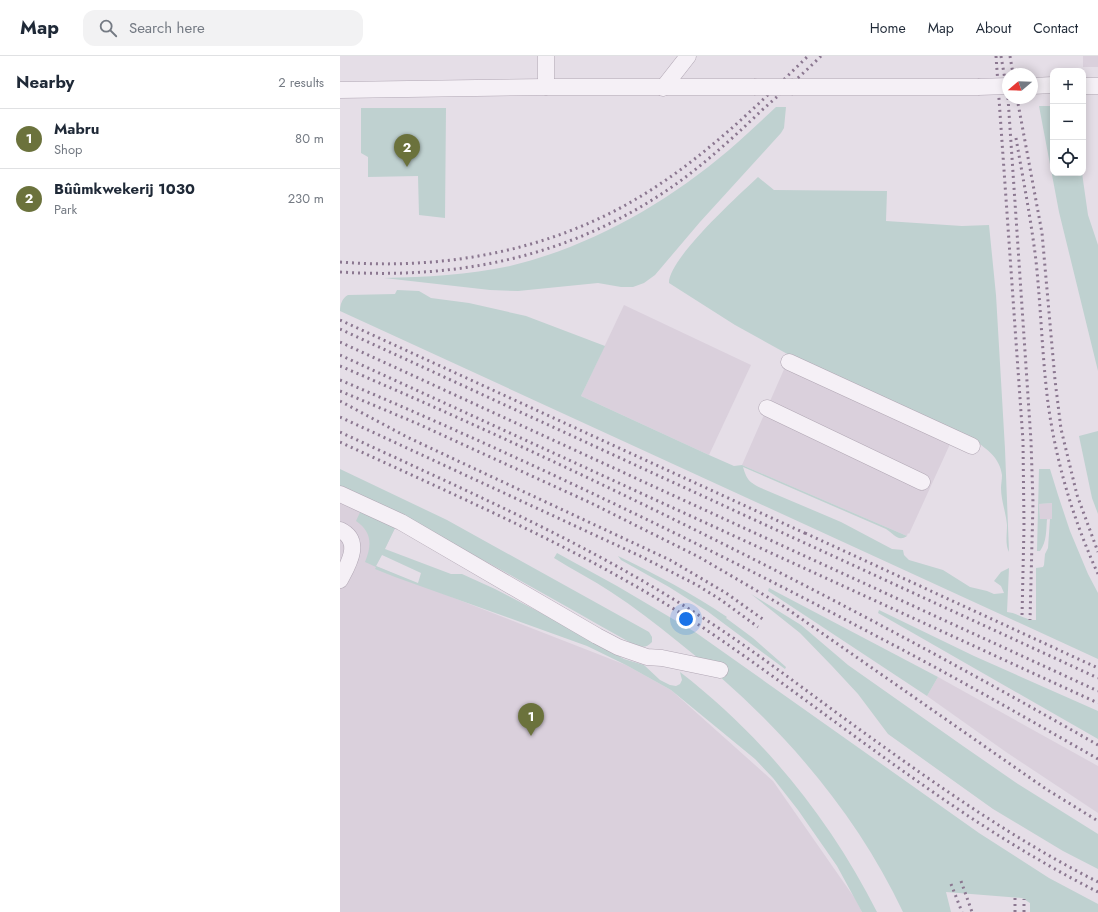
<!DOCTYPE html>
<meta charset="utf-8">
<style>
body{margin:0;font-family:Jost,sans-serif;background:#f2f2f3;color:#1f2937}
.controls{position:absolute;right:12px;top:12px;display:grid;overflow:hidden;border-radius:8px;box-shadow:0 2px 10px #0003}
.controls button{width:36px;height:36px;display:grid;place-items:center;padding:0;border:0;border-bottom:1px solid #e0e1e3;background:#fff;color:#1f2937;font:20px sans-serif}
.compass{position:absolute;left:662px;top:12px;width:36px;height:36px;border-radius:50%;background:#fff;box-shadow:0 2px 10px #0003;rotate:251deg}
.you{position:absolute;left:346px;top:563px;width:14px;height:14px;margin:-10px;border:3px solid #fff;border-radius:50%;background:#1a73e8;box-shadow:0 0 0 6px #1a73e833}
.badge{display:grid;place-items:center;width:26px;height:26px;border-radius:50%;background:#6b723c;color:#fff;font-size:13px;font-weight:700}
.pin{position:absolute;translate:-50% -33px;filter:drop-shadow(0 1px 2px #0008)}
.pin::after{content:'';position:absolute;top:21px;width:14px;height:12px;background:inherit;clip-path:polygon(0 0,100% 0,50% 100%)}
.list{margin:0;padding:0;list-style:none}
h2{display:flex;justify-content:space-between;align-items:center;height:52px;margin:0;padding:0 16px;font-size:17px}
h2 small{font-size:13px;font-weight:400;color:#747a83}
.list li{display:grid;grid-template-columns:26px 1fr auto;gap:12px;align-items:center;box-sizing:border-box;height:60px;padding:0 16px;border-top:1px solid #e0e1e3}
.list b{display:block;font-size:15px;white-space:nowrap}
.list p{margin:0;font-size:13px;white-space:nowrap;color:#747a83}
.list em{font-size:13px;font-style:normal;color:#747a83}
.icon{flex:none;width:22px;height:22px;fill:none;stroke:currentColor;stroke-width:2;stroke-linecap:round;stroke-linejoin:round}
.map{position:relative;flex:none;width:758px;height:856px;overflow:hidden}
header{display:flex;align-items:center;gap:24px;box-sizing:border-box;height:56px;padding:0 20px;background:#fff;border-bottom:1px solid #e0e1e3}
header strong{font-size:19px}
nav{display:flex;gap:22px;margin-inline-start:auto;font-size:14px}
.search{width:280px;height:36px;background:#f2f2f3;display:flex;align-items:center;gap:10px;box-sizing:border-box;padding:0 14px;border-radius:12px;color:#747a83;font-size:15px}
main{display:flex}
aside{flex:1;background:#fff}
.map>svg:first-child{display:block}
</style>
<header>
<strong>Map</strong>
<div class="search"><svg class="icon" aria-label="search" viewBox="0 0 24 24"><circle cx="10" cy="10" r="6"/><path d="M15 15l6 6"/></svg>Search here</div>
<nav><a>Home</a><a>Map</a><a>About</a><a>Contact</a></nav>
</header>
<main>
<aside>
<h2>Nearby<small>2 results</small></h2>
<ul class="list">
<li><span class="badge">1</span><div><b>Mabru</b><p>Shop</p></div><em>80 m</em></li>
<li><span class="badge">2</span><div><b>Bûûmkwekerij 1030</b><p>Park</p></div><em>230 m</em></li>
</ul>
</aside>
<div class="map">
<svg width="758" height="856" viewBox="0 0 758 856">
<rect width="100%" height="100%" fill="#e5dee7"/>
<g fill="#dad0dc">
<rect x="743" y="0" width="15" height="11"/>
<polygon points="284,249 411,309 369,399 241,340"/>
<polygon points="445,311 611,386 569,478 568,477 567,480 402,409"/>
<polygon points="0,442 57,468 36,510 78,528 286,609 331,634 433,725 516,844 522,856 0,856"/>
<polygon points="712,447 712,463 700,464 699,448"/>
<polygon points="598,621 758,710 758,757 666,696 587,640"/>
</g>
<g fill="#bfd1d0" fill-rule="evenodd">
<polygon points="699,50 713,50 713,117 742,117 748,159 758,189 758,315 719,156"/>
<path d="M436 51H446L444 72 441 77 360 166 315 219 304 227 293 231H281L258 227 178 235 150 234 44 222C86 221 128 219 170 210 252 190 325 148 389 94 405 80 421 65 436 51Z"/>
<polygon points="21,52 106,52 105,162 79,159 78,120 28,121 28,101 21,97"/>
<path d="M418 121 434 134 547 135 546 165 622 170 649 169 656 239 665 393 669 496C665 489 667 478 667 469 666 457 661 444 661 432 661 428 662 424 662 419 660 402 647 393 634 384L451 300 395 269 329 227C328 203 399 139 418 121Z"/>
<path d="M57 234 79 235 91 242 129 247 186 260 265 290 241 340 369 399 394 410 402 409 567 480C558 486 554 478 546 473L403 411C407 424 409 426 421 432L501 466 552 493 563 494 564 499 569 504 603 514 630 531 647 535 654 538 664 537 661 530 654 525 661 516 669 512 667 556C678 557 685 564 696 564V512L703 511 704 509 705 498 708 492 710 463H712V447L699 448 700 463H707C706 475 707 485 700 495H697L699 413H710L718 439 730 475 748 518 758 537V603L0 255C0 249 2 242 8 239L55 238Z"/>
<polygon points="758,375 758,458 752,442 739,380"/>
<path d="M0 413 107 464 309 576 312 581V586C304 594 301 590 291 587 195 533 100 477 0 432Z"/>
<path d="M22 452 57 468 45 493 111 518H122L155 533 232 573 284 603 304 609 320 624 330 629 336 630 340 628 342 624 340 616C423 680 490 763 537 856H522L497 810 458 754 433 722 415 703 331 634 286 609 247 590 55 521 35 513 36 511 25 506C32 489 32 476 16 465ZM42 499 81 517 78 527 36 510Z"/>
<path d="M217 497 277 530 355 576 639 777 709 822 758 848V856H690V847L682 842 606 836 611 856H563C512 748 430 658 337 585 316 568 294 551 271 536 253 524 233 514 214 502Z"/>
<path d="M278 500C315 518 352 537 387 561L386 562 413 582 446 611 445 613 367 555 329 531 281 504Z"/>
<polygon points="429,532 598,621 587,640 428,535"/>
<polygon points="411,538 461,569 508,609 623,690 675,726 758,778 758,813 723,795 653,753 548,678 518,638 492,610 460,577"/>
<polygon points="539,554 634,600 758,655 758,683 538,557"/>
</g>
<g fill="none" stroke-linecap="round" stroke-linejoin="round">
<defs>
<g id="minor">
<polyline points="206,0 206,31"/>
<polyline points="692,30 713,29"/>
<polyline points="743,30 758,30"/>
<polyline points="453,31 638,31"/>
<polyline points="323,32 348,0"/>
<polyline points="0,34 206,31 414,31"/>
<polyline points="449,306 632,390"/>
<polyline points="427,352 582,426"/>
<polyline points="0,438 61,466 257,580 278,591 307,601 322,602 380,614"/>
<path d="M0 474C23 485 8 509 0 524"/>
</g>
</defs>
<use href="#minor" stroke="#b1a7b4" stroke-width="17"/>
<use href="#minor" stroke="#f5f0f6" stroke-width="16"/>
<g stroke="#8b7790" stroke-width="3" stroke-dasharray="2 4" stroke-linecap="butt">
<polyline points="656,0 683,385 684,470 682,561"/>
<polyline points="661,0 668,41"/>
<polyline points="670,0 673,18"/>
<polyline points="668,42 691,385 693,447 690,564"/>
<polyline points="677,42 702,177 715,324 721,373 737,439 758,496"/>
<path d="M676 82C683 123 691 163 696 205 701 252 702 299 708 347 716 406 733 463 758 518"/>
<path d="M0 206C111 215 224 192 317 130 372 94 421 46 468 0"/>
<path d="M0 216C125 224 241 198 343 123 371 102 396 79 421 55 441 37 462 19 481 0"/>
<polyline points="0,264 469,479"/>
<polyline points="0,273 758,622"/>
<polyline points="0,286 758,635"/>
<polyline points="0,299 758,647"/>
<path d="M0 310C260 421 513 549 758 689"/>
<path d="M0 324C184 402 365 489 542 583 615 621 686 662 758 703"/>
<polyline points="0,335 76,367 251,447 359,501 443,550 706,733 758,765"/>
<polyline points="0,345 67,381 133,412 330,504 386,537 424,564"/>
<polyline points="0,361 300,500 357,529 381,544 418,571"/>
<path d="M0 376C122 433 246 486 360 560 412 593 461 631 512 668 591 725 671 782 758 826"/>
<path d="M0 386C120 442 244 494 356 567 430 616 500 671 573 722 632 764 693 803 758 836"/>
<polyline points="465,477 758,612"/>
<polyline points="621,825 632,856"/>
<polyline points="611,828 622,856"/>
<polyline points="675,856 675,842"/>
<polyline points="684,856 684,843"/>
</g>
<defs>
<g id="minor-bridge">
<polyline points="414,31 453,31"/>
<polyline points="638,31 668,30"/>
</g>
</defs>
<use href="#minor-bridge" stroke="#b1a7b4" stroke-width="17" stroke-linecap="butt"/>
<use href="#minor-bridge" stroke="#f5f0f6" stroke-width="16"/>
</g>
</svg>
<div class="controls">
<button>+</button>
<button>−</button>
<button><svg class="icon" aria-label="locate" viewBox="0 0 24 24"><circle cx="12" cy="12" r="6"/><path d="M12 2v4M12 18v4M2 12h4M18 12h4"/></svg></button>
</div>
<svg class="compass" viewBox="-18 -18 36 36"><path d="M0-13l5 13h-10z" fill="#e53935"/><path d="M0 13l5-13h-10z" fill="#747a83"/></svg>
<div class="you"></div>
<div class="pin badge" style="left:191px;top:680px">1</div>
<div class="pin badge" style="left:67px;top:111px">2</div>
</div>
</main>
